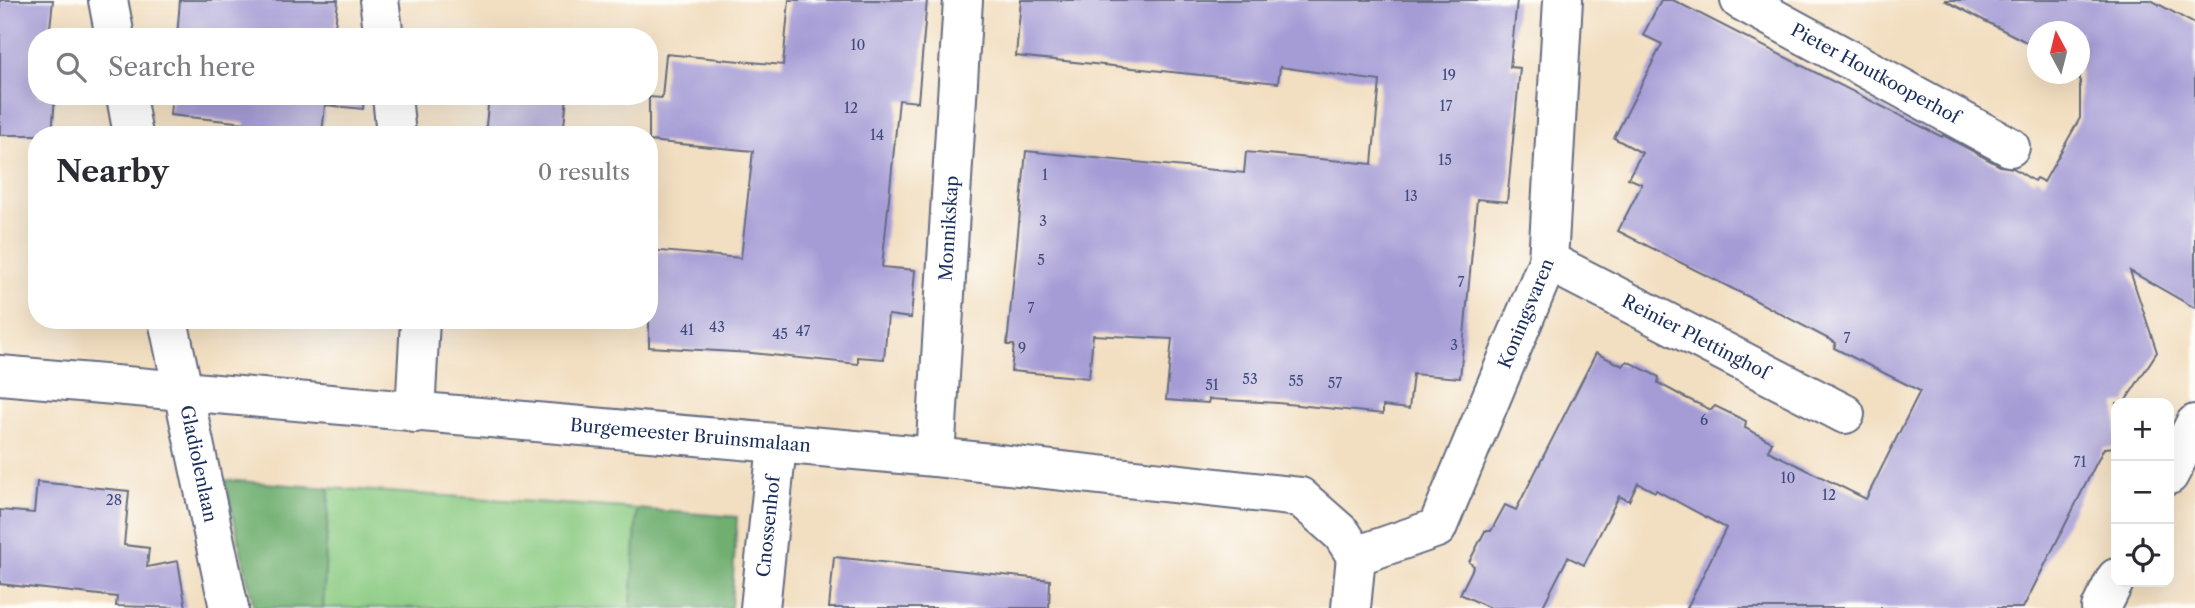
<!DOCTYPE html>
<meta charset="utf-8">
<style>
body{margin:0;font-family:"Libre Caslon Text",serif;background:#f7f7f7;color:#2b2b33}
.controls{position:absolute;right:21px;bottom:21px;display:grid;overflow:hidden;border-radius:14px;box-shadow:0 7px 28px #0002}
.controls button{width:63px;height:63px;display:grid;place-items:center;padding:0;border:0;border-bottom:2px solid #e1e1e2;background:#fff;color:#2b2b33;font:35px sans-serif}
.compass{position:absolute;left:2027px;top:21px;width:63px;height:63px;border-radius:50%;background:#fff;box-shadow:0 7px 28px #0002;rotate:353deg}
.list{margin:0;padding:0;list-style:none}
h2{display:flex;justify-content:space-between;align-items:center;height:91px;margin:0;padding:0 28px;font-size:30px}
h2 small{font-size:23px;font-weight:400;color:#7c7c81}
.icon{flex:none;width:38px;height:38px;fill:none;stroke:currentColor;stroke-width:2;stroke-linecap:round;stroke-linejoin:round}
.map{position:relative;flex:none;width:2195px;height:608px;overflow:hidden}
.search{position:absolute;background:#fff;box-shadow:0 7px 28px #0002;left:28px;top:28px;width:630px;height:77px;display:flex;align-items:center;gap:18px;box-sizing:border-box;padding:0 24px;border-radius:28px;color:#7c7c81;font-size:26px}
.panel{position:absolute;background:#fff;box-shadow:0 7px 28px #0002;left:28px;top:126px;width:630px;height:203px;border-radius:28px}
.map>svg:first-child{display:block}
</style>
<div class="map">
<svg width="2195" height="608" viewBox="0 0 2195 608">
<rect width="100%" height="100%" fill="#fdfcf7"/>
<filter id="ink" filterUnits="userSpaceOnUse"><feTurbulence type="fractalNoise" baseFrequency=".0143" numOctaves="2"/><feDisplacementMap in="SourceGraphic" scale="14" xChannelSelector="R" yChannelSelector="G"/><feConvolveMatrix kernelMatrix="1 2 1 2 8 2 1 2 1" color-interpolation-filters="sRGB"/></filter>
<filter id="wash" filterUnits="userSpaceOnUse"><feTurbulence type="fractalNoise" baseFrequency=".00686" numOctaves="4" result="noise"/><feDisplacementMap in="SourceGraphic" scale="28" xChannelSelector="R" yChannelSelector="G"/><feGaussianBlur stdDeviation="1.57" result="paint"/><feColorMatrix in="noise" values="0 0 0 0 0 0 0 0 0 0 0 0 0 0 0 0 0 1.4 0 .05"/><feComposite in="paint" operator="in"/></filter>
<g filter="url(#wash)">
<rect width="100%" height="100%" fill="#f2dec0"/>
<polygon fill="#8bcb82" stroke="#537d70" stroke-width="2" points="329,488 637,509 631,608 323,608"/>
<g fill="#70af70" stroke="#466f67" stroke-width="2">
<polygon points="225,480 329,488 323,608 254,608"/>
<polygon points="637,509 737,517 731,608 631,608"/>
</g>
<g id="blocks">
<g fill="#a59cd6">
<polygon points="0,0 53,0 49,37 37,37 37,96 55,96 52,135 0,135"/>
<polygon points="180,0 338,0 334,37 177,37"/>
<polygon points="789,0 927,0 918,102 899,100 882,267 915,270 911,318 888,315 884,359 858,357 858,364 752,353 649,347 649,250 741,258 753,151 649,141 649,97 662,98 666,54 783,65"/>
<polygon points="1021,0 1517,0 1510,67 1520,68 1507,202 1477,199 1460,378 1413,374 1409,409 1383,406 1383,414 1278,403 1209,399 1208,403 1166,400 1172,339 1093,335 1089,378 1011,371 1014,345 1007,345 1026,151 1244,173 1246,152 1372,164 1380,81 1280,67 1278,83 1016,56"/>
<polygon points="1661,0 1673,0 1942,137 1943,135 2000,166 2013,168 2034,181 2036,178 2044,182 2080,118 2080,32 2038,32 2038,48 1944,0 2151,0 2195,24 2195,308 2130,271 2157,352 2124,403 2116,403 2116,447 2104,448 2023,608 1687,608 1726,528 1656,490 1655,492 1638,483 1629,501 1619,496 1584,565 1568,557 1542,608 1490,608 1460,594 1474,566 1469,562 1485,531 1491,531 1505,505 1516,510 1596,353 1623,366 1627,361 1659,377 1658,383 1684,397 1711,410 1715,406 1746,421 1745,428 1772,442 1768,451 1866,499 1920,391 1834,348 1836,343 1753,299 1618,231 1642,184 1628,178 1642,153 1614,138 1662,44 1643,35"/>
<polygon points="172,96 364,96 363,109 325,105 322,135 244,135 245,123 170,115"/>
<polygon points="489,96 567,96 563,135 485,135"/>
<polygon points="37,482 129,491 124,545 149,548 147,567 178,561 186,608 116,606 117,597 0,584 0,510 34,513"/>
<polygon points="834,557 1050,580 1049,608 829,608"/>
</g>
</g>
</g>
<g filter="url(#ink)">
<use href="#blocks" fill-opacity="0" stroke="#666c80" stroke-width="2"/>
<g fill="none" stroke-linecap="round" stroke-linejoin="round">
<defs>
<g id="minor">
<polyline points="108,0 115,37"/>
<polyline points="379,0 384,37"/>
<path id="s1" d="M1740 0 2010 147"/>
<polyline points="126,96 133,135"/>
<polyline points="392,96 396,135"/>
<path id="s2" d="M1548 261 1845 414"/>
<path id="s3" d="M168 320 229 608"/>
<path id="s4" d="M0 375 935 457 1300 497 1342 534 1356 556"/>
<polyline points="415,413 420,320"/>
<path id="s5" d="M935 457 963 0"/>
<polyline points="2169,475 2195,424"/>
<path id="s6" d="M1356 556 1437 528 1548 261 1563 0"/>
<path id="s7" d="M760 608 777 445"/>
<polyline points="1351,608 1356,556"/>
<polyline points="2101,608 2116,578"/>
</g>
</defs>
<use href="#minor" stroke="#666c80" stroke-width="42"/>
<use href="#minor" stroke="#fff" stroke-width="38"/>
</g>
</g>
<g text-anchor="middle" stroke-width="5" stroke-linejoin="round" paint-order="stroke">
<g font-size="14" fill="#3e4a7c">
<text x="858" y="50">10</text>
<text x="1449" y="80">19</text>
<text x="1446" y="111">17</text>
<text x="851" y="113">12</text>
<text x="877" y="140">14</text>
<text x="1445" y="165">15</text>
<text x="1045" y="180">1</text>
<text x="1411" y="201">13</text>
<text x="1043" y="226">3</text>
<text x="1041" y="265">5</text>
<text x="1461" y="287">7</text>
<text x="1031" y="313">7</text>
<text x="717" y="332">43</text>
<text x="687" y="335">41</text>
<text x="803" y="336">47</text>
<text x="780" y="339">45</text>
<text x="1847" y="343">7</text>
<text x="1454" y="350">3</text>
<text x="1022" y="353">9</text>
<text x="1250" y="384">53</text>
<text x="1296" y="386">55</text>
<text x="1335" y="388">57</text>
<text x="1212" y="390">51</text>
<text x="1704" y="425">6</text>
<text x="2080" y="467">71</text>
<text x="1788" y="483">10</text>
<text x="1829" y="500">12</text>
<text x="114" y="505">28</text>
</g>
<g font-size="18" fill="#1b2f5e" stroke="#fdfcf7">
<text dy="6" stroke="none"><textPath href="#s1" startOffset="154">Pieter Houtkooperhof</textPath></text>
<text dy="6" stroke="none"><textPath href="#s5" startOffset="229">Monnikskap</textPath></text>
<text dy="6" stroke="none"><textPath href="#s6" startOffset="318">Koningsvaren</textPath></text>
<text dy="6" stroke="none"><textPath href="#s2" startOffset="166">Reinier Plettinghof</textPath></text>
<text dy="6" stroke="none"><textPath href="#s4" startOffset="693">Burgemeester Bruinsmalaan</textPath></text>
<text dy="6" stroke="none"><textPath href="#s3" startOffset="147">Gladiolenlaan</textPath></text>
<text dy="6" stroke="none"><textPath href="#s7" startOffset="82">Cnossenhof</textPath></text>
</g>
</g>
</svg>
<div class="controls">
<button>+</button>
<button>−</button>
<button><svg class="icon" aria-label="locate" viewBox="0 0 24 24"><circle cx="12" cy="12" r="6"/><path d="M12 2v4M12 18v4M2 12h4M18 12h4"/></svg></button>
</div>
<svg class="compass" viewBox="-18 -18 36 36"><path d="M0-13l5 13h-10z" fill="#e53935"/><path d="M0 13l5-13h-10z" fill="#7c7c81"/></svg>
<div class="search"><svg class="icon" aria-label="search" viewBox="0 0 24 24"><circle cx="10" cy="10" r="6"/><path d="M15 15l6 6"/></svg>Search here</div>
<section class="panel">
<h2>Nearby<small>0 results</small></h2>
<ul class="list">
</ul>
</section>
</div>
